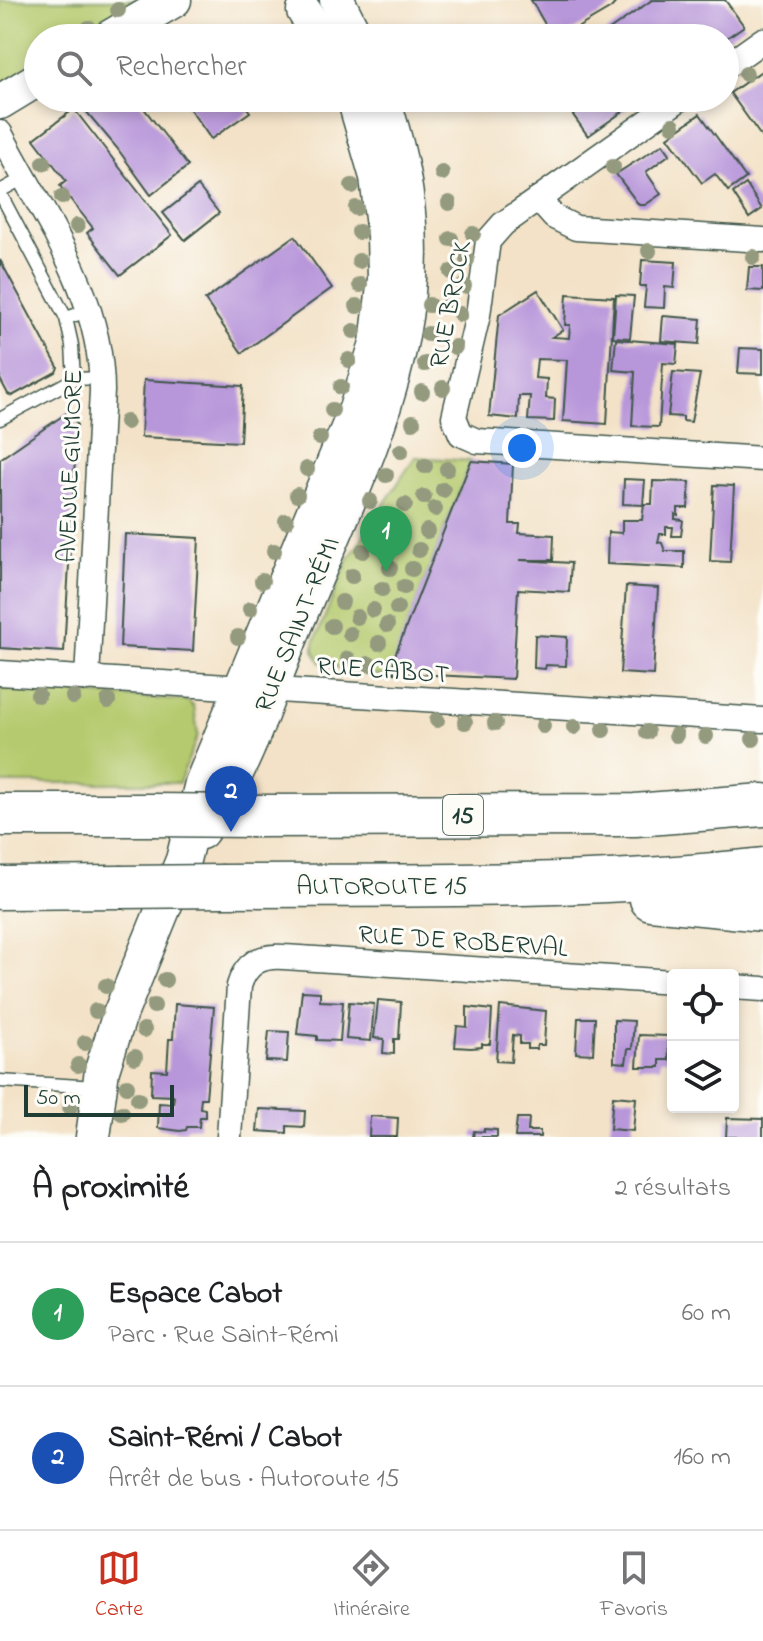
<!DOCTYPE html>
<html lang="fr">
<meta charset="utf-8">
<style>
body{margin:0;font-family:"Indie Flower",sans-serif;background:#f6f6f6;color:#202124}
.controls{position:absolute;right:24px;bottom:24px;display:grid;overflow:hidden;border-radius:8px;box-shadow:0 4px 12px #0003}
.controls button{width:72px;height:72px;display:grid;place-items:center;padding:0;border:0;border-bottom:2px solid #e0e0e0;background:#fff;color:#202124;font:40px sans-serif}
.scale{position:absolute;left:24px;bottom:20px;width:150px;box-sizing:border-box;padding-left:8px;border:4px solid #1f3d34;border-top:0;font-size:22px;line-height:28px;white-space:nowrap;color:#1f3d34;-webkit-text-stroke:6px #fdfcf7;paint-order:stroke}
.you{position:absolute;left:522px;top:448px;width:28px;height:28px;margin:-20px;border:6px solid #fff;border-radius:50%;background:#1a73e8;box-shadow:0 0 0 12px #1a73e833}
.badge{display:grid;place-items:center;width:52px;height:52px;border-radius:50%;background:#c8321e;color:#fff;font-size:26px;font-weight:700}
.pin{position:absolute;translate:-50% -66px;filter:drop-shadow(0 2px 4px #0008)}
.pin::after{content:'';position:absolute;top:42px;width:28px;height:24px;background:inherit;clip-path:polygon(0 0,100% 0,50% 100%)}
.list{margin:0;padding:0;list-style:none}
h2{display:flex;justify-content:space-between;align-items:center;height:104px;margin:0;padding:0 32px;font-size:34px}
h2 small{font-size:26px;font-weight:400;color:#757577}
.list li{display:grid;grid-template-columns:52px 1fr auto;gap:24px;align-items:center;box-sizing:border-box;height:144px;padding:0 32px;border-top:2px solid #e0e0e0}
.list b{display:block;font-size:30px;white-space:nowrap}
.list p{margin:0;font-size:26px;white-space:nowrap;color:#757577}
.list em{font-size:26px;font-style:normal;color:#757577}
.icon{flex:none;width:44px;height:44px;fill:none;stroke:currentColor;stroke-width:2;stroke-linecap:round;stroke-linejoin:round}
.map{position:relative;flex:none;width:763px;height:1137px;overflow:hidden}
.search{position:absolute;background:#fff;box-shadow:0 4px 12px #0003;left:24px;right:24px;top:24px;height:88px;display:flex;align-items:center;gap:20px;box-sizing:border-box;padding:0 28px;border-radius:44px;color:#757577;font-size:30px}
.sheet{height:392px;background:#fff}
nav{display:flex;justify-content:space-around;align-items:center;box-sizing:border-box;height:112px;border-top:2px solid #e0e0e0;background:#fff;font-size:22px;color:#757577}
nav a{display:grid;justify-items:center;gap:4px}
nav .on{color:#c8321e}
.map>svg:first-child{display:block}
</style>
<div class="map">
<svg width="763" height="1137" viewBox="0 0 763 1137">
<rect width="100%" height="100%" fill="#fdfcf7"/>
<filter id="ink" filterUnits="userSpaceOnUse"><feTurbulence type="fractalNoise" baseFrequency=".0125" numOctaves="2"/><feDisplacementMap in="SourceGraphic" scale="16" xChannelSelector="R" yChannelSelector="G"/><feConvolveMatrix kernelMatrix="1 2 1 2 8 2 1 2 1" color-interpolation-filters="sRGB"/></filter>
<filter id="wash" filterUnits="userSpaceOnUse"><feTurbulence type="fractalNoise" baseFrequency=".006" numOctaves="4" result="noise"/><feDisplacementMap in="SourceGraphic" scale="32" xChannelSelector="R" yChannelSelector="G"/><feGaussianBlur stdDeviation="1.8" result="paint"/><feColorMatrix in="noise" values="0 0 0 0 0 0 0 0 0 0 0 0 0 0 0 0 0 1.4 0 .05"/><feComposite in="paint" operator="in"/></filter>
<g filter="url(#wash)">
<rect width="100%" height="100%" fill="#f3e2c7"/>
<g fill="#b5ca6e" stroke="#6a8451" stroke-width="2">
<polygon points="0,0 144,0 80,38 38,38 38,63 0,85"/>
<polygon points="415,457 471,461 395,658 394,673 387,673 386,676 362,674 321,663 314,651 314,643 348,560"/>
<polygon points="0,689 188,701 194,707 198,735 179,783 0,783"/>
</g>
<g id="blocks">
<g fill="#b896da">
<polygon points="531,0 618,0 611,8 560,38 553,38"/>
<polygon points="652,0 725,0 744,26 725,39 598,38"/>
<polygon points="763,70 763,139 730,93"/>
<polygon points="89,98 136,98 188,166 151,195 117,148 80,104"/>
<polygon points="182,98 240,98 250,112 211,139"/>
<polygon points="561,98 642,98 588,136"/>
<polygon points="74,109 172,235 120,275 87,233 93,228 60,186 66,181 34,139"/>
<polygon points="700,114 746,178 728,191 715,174 702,183 668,137"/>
<polygon points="663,144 670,154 646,172 661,194 645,205 639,205 616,174"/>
<polygon points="746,184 762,209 749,218 733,193"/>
<polygon points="198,186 219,213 185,240 163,213"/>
<polygon points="295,236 332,288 242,353 205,300"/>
<polygon points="0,260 58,367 56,372 12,396 8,394 0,379"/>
<polygon points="642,260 676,262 674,288 665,287 664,308 644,307 646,286 640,286"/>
<polygon points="749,267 763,267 763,291 747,290"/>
<polygon points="538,290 563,330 552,337 569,338 570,325 565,325 567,294 614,297 607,424 563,421 567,360 537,359 535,378 547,379 546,398 555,399 554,421 528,420 530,396 519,396 518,419 489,416 499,315"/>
<polygon points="616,295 634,296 630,338 613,337"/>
<polygon points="663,316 701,319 699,344 661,341"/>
<polygon points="616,339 678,344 676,364 663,363 659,427 632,426 635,372 613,370"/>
<polygon points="740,348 763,349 763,374 738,373"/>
<polygon points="673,372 700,374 691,422 683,421 683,417 668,416"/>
<polygon points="144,380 243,386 240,442 141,437"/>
<polygon points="68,412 77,424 64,652 0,648 0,459"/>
<polygon points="471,461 513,464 510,524 520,524 519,533 554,535 553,560 520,560 571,563 569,592 518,589 513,679 394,673 394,658"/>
<polygon points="624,479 645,480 643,505 623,504"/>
<polygon points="653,481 690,482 688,508 678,508 678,515 675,514 675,519 683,520 681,536 672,536 673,527 666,527 666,534 660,534 658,542 662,543 665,551 684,551 684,568 607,564 608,532 622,533 622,520 642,520 644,504 652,504"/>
<polygon points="714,485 734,486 730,562 710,561"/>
<polygon points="125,534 199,538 193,651 120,647"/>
<polygon points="626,586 658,588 653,675 620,673"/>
<polygon points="535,635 567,637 566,666 546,665 545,669 534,668"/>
<polygon points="302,991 320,992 320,1001 343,1002 340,1041 317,1040 317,1036 297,1034"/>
<polygon points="378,1000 401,1002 399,1039 394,1039 394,1054 383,1053 384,1039 374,1038"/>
<polygon points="349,1002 374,1004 371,1041 346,1039"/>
<polygon points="175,1004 214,1007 206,1098 201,1098 200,1108 205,1109 205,1117 200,1117 199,1127 187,1127 186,1130 180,1131 158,1128 159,1103 173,1104 174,1096 151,1095 152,1070 167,1071 169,1039 173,1039"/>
<polygon points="500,1006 546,1011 544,1045 537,1045 537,1049 528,1049 528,1044 520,1044 520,1036 513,1035 511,1062 496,1061"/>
<polygon points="467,1007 492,1010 490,1044 482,1044 482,1047 471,1048 455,1047 457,1026 467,1027"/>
<polygon points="578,1018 595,1018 593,1054 576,1053"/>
<polygon points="614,1020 634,1021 632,1049 628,1049 626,1063 614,1062"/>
<polygon points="269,1031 289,1032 287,1062 266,1061"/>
<polygon points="639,1035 668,1036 669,1060 660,1060 660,1067 637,1067"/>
<polygon points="613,1096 636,1098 633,1131 610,1129"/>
<polygon points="259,1109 305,1111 304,1127 287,1126 287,1133 257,1131"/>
<polygon points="370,1116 398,1118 397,1137 369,1137"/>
<polygon points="517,1118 529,1118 528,1131 540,1131 540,1137 515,1137"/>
<polygon points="727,1118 763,1119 763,1137 726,1137"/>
<polygon points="484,1129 497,1130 497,1137 473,1137 474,1131 484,1132"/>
</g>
</g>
</g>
<g filter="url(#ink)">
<use href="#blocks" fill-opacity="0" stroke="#3f564a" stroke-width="2"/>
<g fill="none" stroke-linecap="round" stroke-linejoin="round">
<defs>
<g id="service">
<polyline points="0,191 24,178"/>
<polyline points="0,193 66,318 91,310"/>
<polyline points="66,318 72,345 74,379 102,378"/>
<polyline points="0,419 74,379"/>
<polyline points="0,1081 96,1087"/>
</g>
<g id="minor">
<polyline points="725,67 763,40"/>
<polyline points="681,98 503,224 488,241 478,315 454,417 461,434 477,441 763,459"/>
<path d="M0 133C43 216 102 294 102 391L87 679"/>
<polyline points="538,199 554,217 576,228 763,240"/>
<polyline points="0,673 763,720"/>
<polyline points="733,987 763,989"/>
<path d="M229 1137 239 986C246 963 261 955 284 957L673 982"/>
</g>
<g id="secondary">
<polyline points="337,0 356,38"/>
<polyline points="304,11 321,38"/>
<polyline points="109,38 174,0"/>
<polyline points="0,102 38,79"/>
<path d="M201 832C210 819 220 805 227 791 256 737 275 674 299 617 375 435 453 299 382 98"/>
<polyline points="93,1137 102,1070 119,1017 183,860 202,783 356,409 377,343 385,279 384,235 377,177 354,98"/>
</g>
<g id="motorway">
<polyline points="0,815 152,815"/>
<polyline points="253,816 635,815 763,805"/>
<path d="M223 886C403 885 584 889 763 869"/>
<polyline points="0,888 120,887"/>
<polyline points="651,899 763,910"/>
</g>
</defs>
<use href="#service" stroke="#3f564a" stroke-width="15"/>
<use href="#minor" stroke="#3f564a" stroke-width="27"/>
<use href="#secondary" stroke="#3f564a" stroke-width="37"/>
<use href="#motorway" stroke="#3f564a" stroke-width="45"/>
<use href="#service" stroke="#fff" stroke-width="12"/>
<use href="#minor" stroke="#fff" stroke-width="24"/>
<use href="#secondary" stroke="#fff" stroke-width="34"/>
<use href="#motorway" stroke="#fff" stroke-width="42"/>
<defs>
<g id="motorway-bridge">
<polyline points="152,815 253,816"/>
<polyline points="120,887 223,886"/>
</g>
</defs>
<use href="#motorway-bridge" stroke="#3f564a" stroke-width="45" stroke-linecap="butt"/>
<use href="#motorway-bridge" stroke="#fff" stroke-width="42"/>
</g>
<g fill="#939a7e">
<circle cx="118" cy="10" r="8"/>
<circle cx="89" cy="28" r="8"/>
<circle cx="746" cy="74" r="8"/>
<circle cx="673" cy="125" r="8"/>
<circle cx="44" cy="163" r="8"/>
<circle cx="613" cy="167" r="8"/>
<circle cx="442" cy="173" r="8"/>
<circle cx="352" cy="186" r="8"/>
<circle cx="62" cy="197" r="8"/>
<circle cx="449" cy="203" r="8"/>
<circle cx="356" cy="208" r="8"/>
<circle cx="77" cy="226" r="8"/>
<circle cx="359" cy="232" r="8"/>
<circle cx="473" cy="234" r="8"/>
<circle cx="451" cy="239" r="8"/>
<circle cx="649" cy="251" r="8"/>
<circle cx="753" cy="257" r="8"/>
<circle cx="467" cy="260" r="8"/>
<circle cx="359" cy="261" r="8"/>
<circle cx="451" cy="272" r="8"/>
<circle cx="360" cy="285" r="8"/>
<circle cx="464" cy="286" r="8"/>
<circle cx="449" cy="301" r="8"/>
<circle cx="429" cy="305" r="8"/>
<circle cx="357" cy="306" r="8"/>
<circle cx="460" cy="314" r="8"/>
<circle cx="354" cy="331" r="8"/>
<circle cx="428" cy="334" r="8"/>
<circle cx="455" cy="347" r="8"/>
<circle cx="349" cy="360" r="8"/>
<circle cx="425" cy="364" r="8"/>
<circle cx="341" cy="387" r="8"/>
<circle cx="443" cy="388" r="8"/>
<circle cx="422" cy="392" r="8"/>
<circle cx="332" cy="410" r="8"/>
<circle cx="126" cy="422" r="8"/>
<circle cx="413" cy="422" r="8"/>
<circle cx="320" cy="438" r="8"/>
<circle cx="401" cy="451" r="8"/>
<circle cx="425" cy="466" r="8"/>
<circle cx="307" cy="469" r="8"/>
<circle cx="447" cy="469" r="8"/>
<circle cx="386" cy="475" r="8"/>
<circle cx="443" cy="490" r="8"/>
<circle cx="297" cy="495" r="8"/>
<circle cx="424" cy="497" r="8"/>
<circle cx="370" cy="501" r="8"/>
<circle cx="405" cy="505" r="8"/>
<circle cx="435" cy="509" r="8"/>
<circle cx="286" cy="521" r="8"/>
<circle cx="377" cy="528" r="8"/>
<circle cx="427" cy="531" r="8"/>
<circle cx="419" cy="550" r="8"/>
<circle cx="274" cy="551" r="8"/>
<circle cx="363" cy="551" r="8"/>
<circle cx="390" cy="568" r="8"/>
<circle cx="412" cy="569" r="8"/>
<circle cx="352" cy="576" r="8"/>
<circle cx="262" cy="581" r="8"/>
<circle cx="404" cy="587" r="8"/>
<circle cx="382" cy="589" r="8"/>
<circle cx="342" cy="602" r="8"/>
<circle cx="397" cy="608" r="8"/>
<circle cx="250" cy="609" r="8"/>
<circle cx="373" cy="610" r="8"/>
<circle cx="357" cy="617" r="8"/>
<circle cx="387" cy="625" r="8"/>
<circle cx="332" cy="626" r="8"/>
<circle cx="350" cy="634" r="8"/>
<circle cx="238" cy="637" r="8"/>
<circle cx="379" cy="643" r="8"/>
<circle cx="348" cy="659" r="8"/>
<circle cx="369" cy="664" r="8"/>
<circle cx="38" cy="695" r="8"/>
<circle cx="73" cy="697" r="8"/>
<circle cx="108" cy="701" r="8"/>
<circle cx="437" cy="720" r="8"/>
<circle cx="465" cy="722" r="8"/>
<circle cx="495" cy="723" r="8"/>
<circle cx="543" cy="726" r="8"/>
<circle cx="574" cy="727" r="8"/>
<circle cx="603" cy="730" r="8"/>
<circle cx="647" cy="732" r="8"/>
<circle cx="676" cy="735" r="8"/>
<circle cx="706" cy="736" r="8"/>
<circle cx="753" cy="739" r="8"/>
<circle cx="165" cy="980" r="8"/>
<circle cx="106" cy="986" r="8"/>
<circle cx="154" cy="1006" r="8"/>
<circle cx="96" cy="1011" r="8"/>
<circle cx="144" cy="1030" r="8"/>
<circle cx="85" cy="1043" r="8"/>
<circle cx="135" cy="1057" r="8"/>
<circle cx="78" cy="1065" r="8"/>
<circle cx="127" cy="1086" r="8"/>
<circle cx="138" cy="1099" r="8"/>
<circle cx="70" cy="1107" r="8"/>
<circle cx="122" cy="1113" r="8"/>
</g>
</g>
<g text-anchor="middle" stroke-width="6" stroke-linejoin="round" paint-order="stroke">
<rect fill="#fdfcf7" stroke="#62766e" stroke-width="2" x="443" y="795" width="40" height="40" rx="6"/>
<g font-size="24" font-weight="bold" fill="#1f3d34">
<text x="463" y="823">15</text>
</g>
<g font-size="26" fill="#1f3d34" stroke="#fdfcf7">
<text transform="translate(449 304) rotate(-79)" y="9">RUE BROCK</text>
<text transform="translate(69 466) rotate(-88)" y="9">AVENUE GILMORE</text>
<text transform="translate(296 624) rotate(-68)" y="9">RUE SAINT-RÉMI</text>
<text transform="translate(383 669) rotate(4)" y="9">RUE CABOT</text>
<text x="382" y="894">AUTOROUTE 15</text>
<text transform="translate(463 940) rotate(4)" y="9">RUE DE ROBERVAL</text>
</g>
</g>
</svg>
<div class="controls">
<button><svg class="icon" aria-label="locate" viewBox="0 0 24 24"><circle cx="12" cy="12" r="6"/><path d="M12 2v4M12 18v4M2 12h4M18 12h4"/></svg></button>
<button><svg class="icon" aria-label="layers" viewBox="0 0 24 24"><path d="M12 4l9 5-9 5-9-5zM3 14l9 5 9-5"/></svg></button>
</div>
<div class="scale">50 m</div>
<div class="you"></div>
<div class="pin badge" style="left:386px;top:572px;background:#2e9e5b">1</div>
<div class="pin badge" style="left:231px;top:832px;background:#1a4fb4">2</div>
<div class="search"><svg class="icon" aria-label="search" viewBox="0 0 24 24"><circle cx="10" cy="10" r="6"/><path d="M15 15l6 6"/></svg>Rechercher</div>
</div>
<section class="sheet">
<h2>À proximité<small>2 résultats</small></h2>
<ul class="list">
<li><span class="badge" style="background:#2e9e5b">1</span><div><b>Espace Cabot</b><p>Parc · Rue Saint-Rémi</p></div><em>60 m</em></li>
<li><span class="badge" style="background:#1a4fb4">2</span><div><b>Saint-Rémi / Cabot</b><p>Arrêt de bus · Autoroute 15</p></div><em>160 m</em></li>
</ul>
</section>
<nav>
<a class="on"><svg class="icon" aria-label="map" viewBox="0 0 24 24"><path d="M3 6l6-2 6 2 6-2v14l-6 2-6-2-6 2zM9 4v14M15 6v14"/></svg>Carte</a>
<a><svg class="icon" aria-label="directions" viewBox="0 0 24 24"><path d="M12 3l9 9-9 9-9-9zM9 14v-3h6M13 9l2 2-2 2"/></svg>Itinéraire</a>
<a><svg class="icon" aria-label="saved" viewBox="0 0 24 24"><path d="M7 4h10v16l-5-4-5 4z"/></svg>Favoris</a>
</nav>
